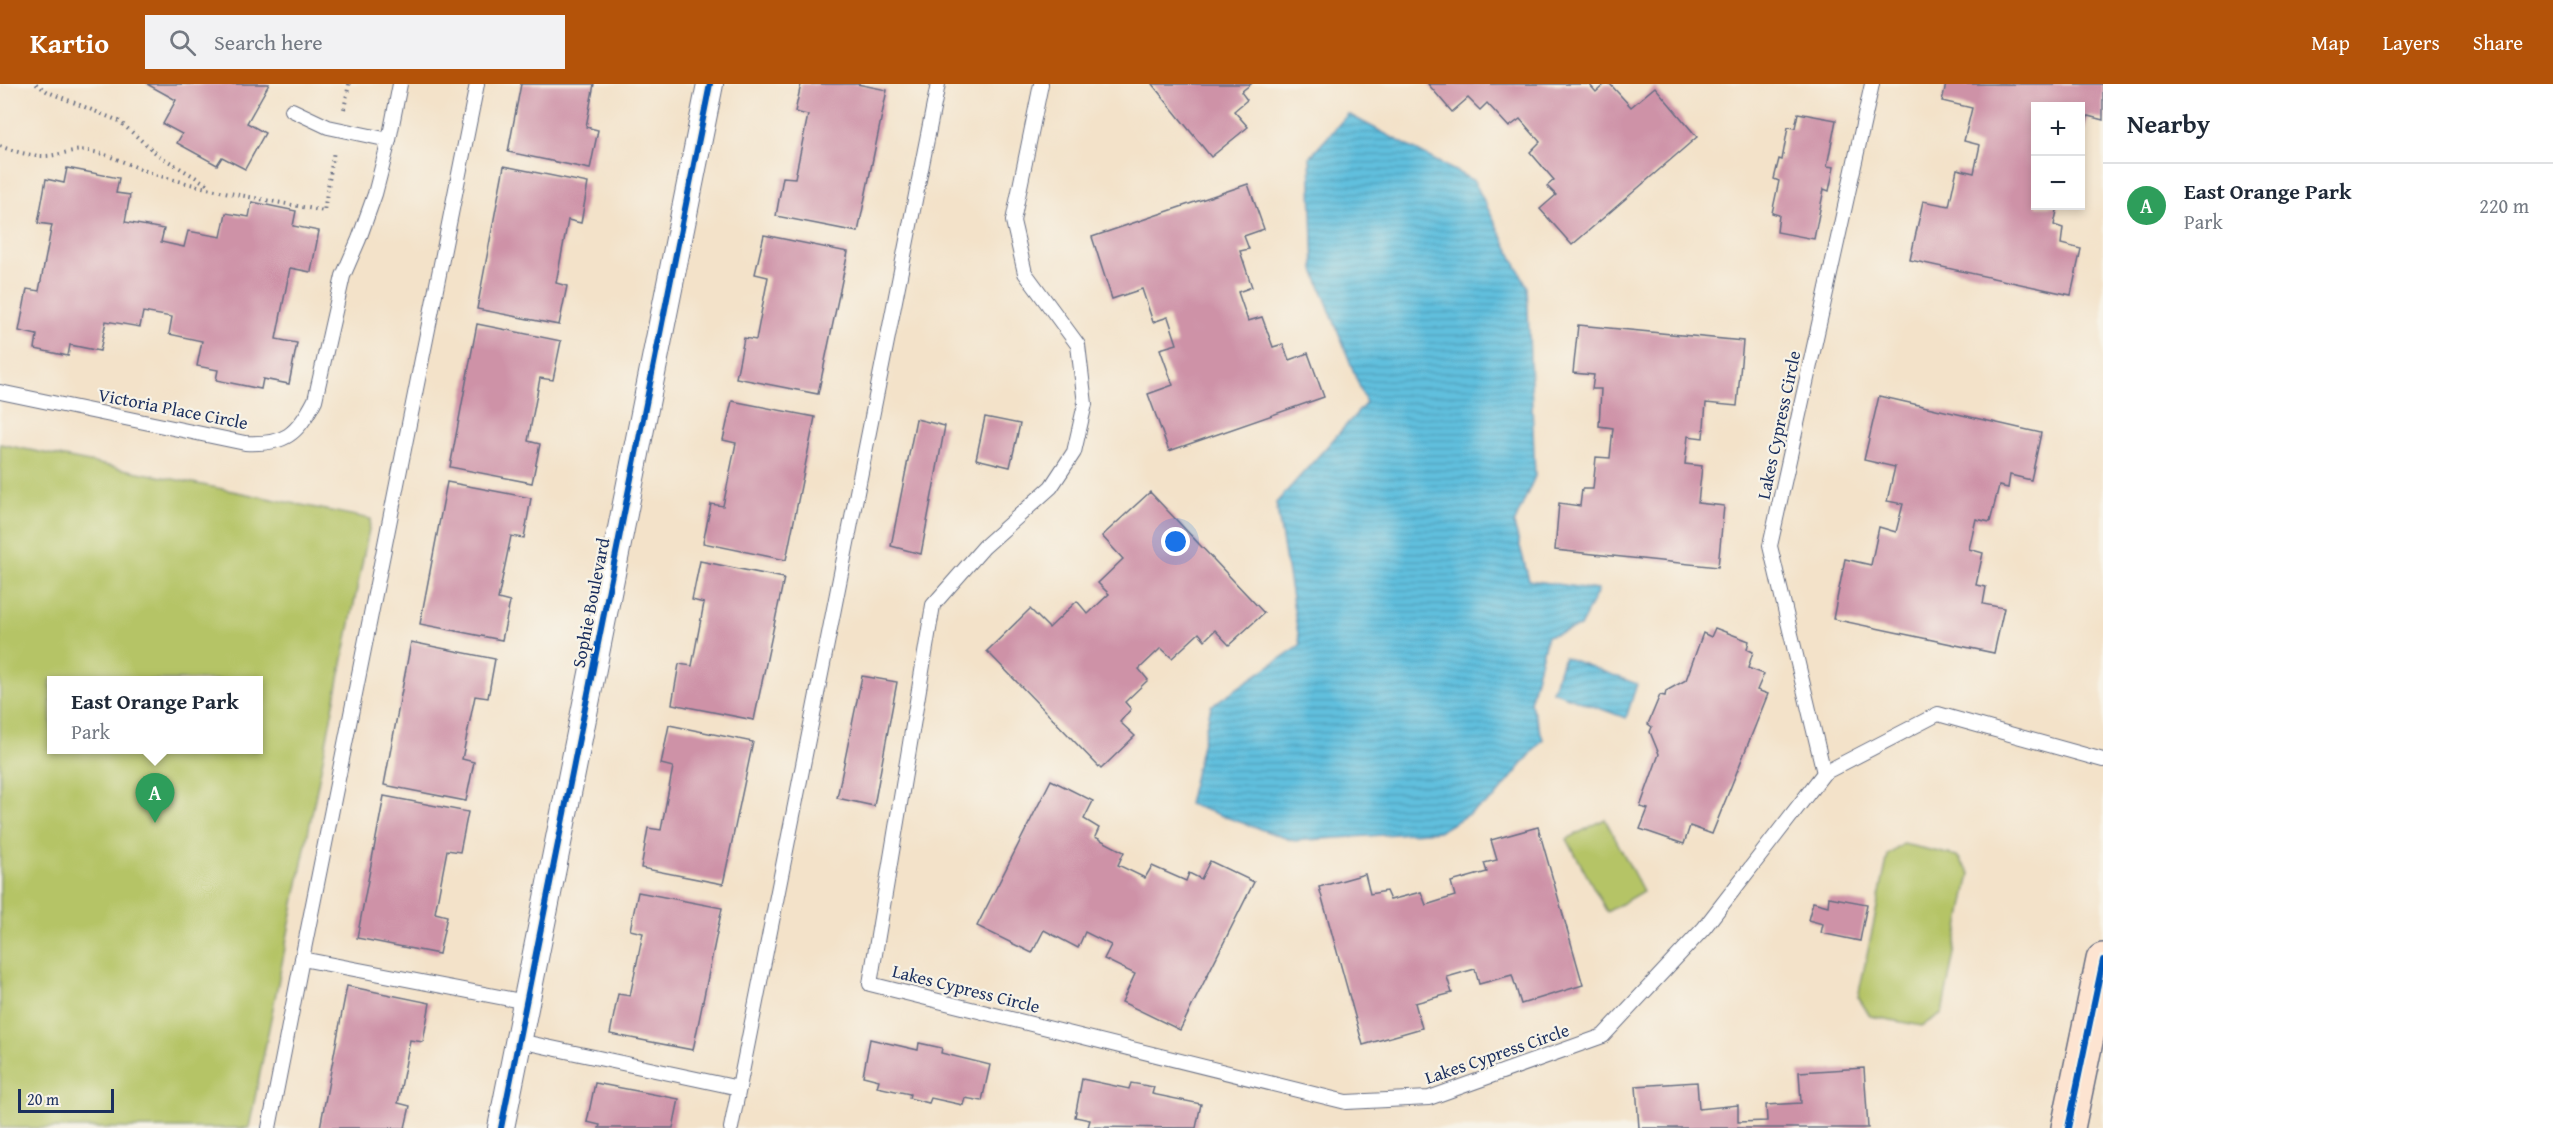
<!DOCTYPE html>
<meta charset="utf-8">
<style>
body{margin:0;font-family:"Gentium Book Plus",serif;background:#f2f2f3;color:#1f2937}
.controls{position:absolute;right:18px;top:18px;display:grid;overflow:hidden;border-radius:0px;box-shadow:0 3px 9px #0003}
.controls button{width:54px;height:54px;display:grid;place-items:center;padding:0;border:0;border-bottom:2px solid #e0e1e3;background:#fff;color:#1f2937;font:30px sans-serif}
.scale{position:absolute;left:18px;bottom:15px;width:96px;box-sizing:border-box;padding-left:6px;border:3px solid #1b2f5e;border-top:0;font-size:16px;line-height:21px;white-space:nowrap;color:#1b2f5e;-webkit-text-stroke:4px #f7f3e8;paint-order:stroke}
.you{position:absolute;left:1176px;top:458px;width:21px;height:21px;margin:-15px;border:4px solid #fff;border-radius:50%;background:#1a73e8;box-shadow:0 0 0 9px #1a73e833}
.badge{display:grid;place-items:center;width:39px;height:39px;border-radius:50%;background:#b45309;color:#fff;font-size:20px;font-weight:700}
.pin{position:absolute;translate:-50% -50px;filter:drop-shadow(0 2px 3px #0008)}
.pin::after{content:'';position:absolute;top:32px;width:21px;height:18px;background:inherit;clip-path:polygon(0 0,100% 0,50% 100%)}
.popup{position:absolute;left:47px;top:592px;width:216px;height:78px;box-sizing:border-box;display:grid;place-content:center;border-radius:0px;background:#fff;filter:drop-shadow(0 2px 4px #0005);font-size:20px;white-space:nowrap;color:#747a83}
.popup b{font-size:22px;color:#1f2937}
.popup::after{content:'';position:absolute;left:50%;top:100%;margin-left:-12px;border:12px solid transparent;border-top-color:#fff}
.list{margin:0;padding:0;list-style:none}
h2{display:flex;justify-content:space-between;align-items:center;height:78px;margin:0;padding:0 24px;font-size:26px}
h2 small{font-size:20px;font-weight:400;color:#747a83}
.list li{display:grid;grid-template-columns:39px 1fr auto;gap:18px;align-items:center;box-sizing:border-box;height:84px;padding:0 24px;border-top:2px solid #e0e1e3}
.list b{display:block;font-size:22px;white-space:nowrap}
.list p{margin:0;font-size:20px;white-space:nowrap;color:#747a83}
.list em{font-size:20px;font-style:normal;color:#747a83}
.icon{flex:none;width:33px;height:33px;fill:none;stroke:currentColor;stroke-width:2;stroke-linecap:round;stroke-linejoin:round}
.map{position:relative;flex:none;width:2103px;height:1044px;overflow:hidden}
header{display:flex;align-items:center;gap:36px;box-sizing:border-box;height:84px;padding:0 30px;background:#b45309;color:#fff}
header strong{font-size:28px}
nav{display:flex;gap:33px;margin-inline-start:auto;font-size:21px}
.search{width:420px;height:54px;background:#f2f2f3;display:flex;align-items:center;gap:15px;box-sizing:border-box;padding:0 21px;border-radius:0px;color:#747a83;font-size:22px}
main{display:flex}
aside{flex:1;background:#fff}
.map>svg:first-child{display:block}
</style>
<header>
<strong>Kartio</strong>
<div class="search"><svg class="icon" aria-label="search" viewBox="0 0 24 24"><circle cx="10" cy="10" r="6"/><path d="M15 15l6 6"/></svg>Search here</div>
<nav><a>Map</a><a>Layers</a><a>Share</a></nav>
</header>
<main>
<div class="map">
<svg width="2103" height="1044" viewBox="0 0 2103 1044">
<defs>
<pattern id="water-rules" width="6" height="5" patternUnits="userSpaceOnUse" patternTransform="scale(1.5)"><rect width="6" height="5" fill="#60c0de"/><path d="M0 2.5h6" fill="none" stroke="#4e9cb7"/></pattern>
</defs>
<rect width="100%" height="100%" fill="#f7f3e8"/>
<filter id="ink" filterUnits="userSpaceOnUse"><feTurbulence type="fractalNoise" baseFrequency=".0167" numOctaves="2"/><feDisplacementMap in="SourceGraphic" scale="12" xChannelSelector="R" yChannelSelector="G"/><feConvolveMatrix kernelMatrix="1 2 1 2 8 2 1 2 1" color-interpolation-filters="sRGB"/></filter>
<filter id="wash" filterUnits="userSpaceOnUse"><feTurbulence type="fractalNoise" baseFrequency=".008" numOctaves="4" result="noise"/><feDisplacementMap in="SourceGraphic" scale="24" xChannelSelector="R" yChannelSelector="G"/><feGaussianBlur stdDeviation="1.35" result="paint"/><feColorMatrix in="noise" values="0 0 0 0 0 0 0 0 0 0 0 0 0 0 0 0 0 1.4 0 .05"/><feComposite in="paint" operator="in"/></filter>
<g filter="url(#wash)">
<rect width="100%" height="100%" fill="#f3e2c9"/>
<g fill="#b5c466" stroke="#687a62" stroke-width="1.5" fill-rule="evenodd">
<path d="M0 360 371 435 249 1044H0ZM51 596H258V666H51Z"/>
<polygon points="1605,735 1643,807 1607,828 1567,755"/>
<polygon points="1903,760 1957,772 1970,789 1942,929 1922,942 1870,932 1858,913 1888,771"/>
</g>
<g fill="url(#water-rules)" stroke="#3e789e" stroke-width="1.5">
<polygon points="1348,30 1474,97 1527,202 1535,392 1514,440 1529,496 1598,506 1580,543 1547,552 1530,618 1543,655 1494,715 1440,747 1294,757 1188,720 1211,622 1300,561 1276,419 1366,319 1314,186 1310,73"/>
<polygon points="1564,573 1637,600 1626,634 1552,607"/>
</g>
<g id="blocks">
<g fill="#ce92a7">
<polygon points="147,0 269,0 247,39 265,49 245,85 222,73 217,81 177,59 182,50 163,40 176,16"/>
<polygon points="521,0 594,0 586,43 598,46 590,85 508,68"/>
<polygon points="801,0 857,0 887,6 858,148 776,132 783,93 795,94 808,31 795,28"/>
<polygon points="1152,0 1251,0 1241,8 1247,16 1234,27 1248,43 1211,73"/>
<polygon points="1428,0 1589,0 1596,8 1605,0 1610,0 1631,23 1655,3 1697,53 1572,161 1540,125 1556,111 1547,102 1554,96 1530,68 1540,58 1520,35 1509,43 1487,19 1480,26 1468,14 1452,28"/>
<polygon points="1946,0 2103,0 2103,36 2088,32 2085,46 2080,44 2080,22 2036,22 2036,122 2058,122 2054,141 2063,144 2061,160 2081,165 2071,211 1910,176 1923,117 1949,122 1957,85 1974,89 1980,61 1964,57 1972,24 1942,17"/>
<polygon points="1798,29 1836,36 1827,82 1834,83 1829,107 1824,105 1814,155 1777,148 1779,131 1772,129 1779,97 1774,95 1779,75 1782,76 1788,43 1795,44"/>
<polygon points="504,82 588,99 581,139 568,136 556,199 567,202 559,241 477,225"/>
<polygon points="67,84 119,94 116,109 130,111 125,138 164,145 161,158 184,163 188,147 221,153 226,129 249,133 252,118 296,127 293,142 319,147 311,188 290,184 276,255 297,259 289,300 263,295 261,305 216,296 218,286 197,282 202,257 169,250 172,233 143,228 140,243 106,237 100,267 70,261 68,272 35,265 37,251 19,247 27,205 39,207 52,141 38,139 46,95 64,99"/>
<polygon points="1248,100 1264,145 1244,152 1249,165 1240,167 1252,203 1238,208 1248,237 1262,233 1273,263 1283,260 1289,276 1308,269 1324,313 1169,367 1148,310 1173,301 1160,265 1177,260 1168,233 1153,238 1142,205 1112,215 1092,153"/>
<polygon points="764,151 848,168 818,310 736,294 744,254 756,256 768,193 755,190"/>
<polygon points="477,240 561,257 553,296 540,294 528,357 540,360 532,399 450,383"/>
<polygon points="1578,241 1743,257 1737,322 1706,319 1703,354 1688,352 1685,380 1702,382 1698,419 1724,422 1718,483 1555,466 1559,419 1580,422 1582,405 1593,405 1596,373 1610,374 1613,344 1599,342 1601,305 1592,305 1594,291 1573,289"/>
<polygon points="1879,312 2041,349 2031,396 2010,391 2008,404 1999,402 1990,438 1976,435 1969,465 1983,469 1976,501 1986,503 1983,520 2004,524 1994,569 1833,535 1845,475 1871,481 1879,443 1896,448 1903,420 1887,417 1895,383 1864,376"/>
<polygon points="732,317 815,333 786,476 703,459 711,420 723,422 736,359 723,356"/>
<polygon points="985,333 1020,340 1010,383 976,375"/>
<polygon points="916,335 945,342 921,470 891,462"/>
<polygon points="447,398 531,414 524,454 511,452 498,515 510,518 502,556 420,540"/>
<polygon points="1150,408 1264,529 1229,561 1215,546 1205,556 1199,549 1172,574 1161,564 1139,585 1148,596 1125,618 1131,625 1120,638 1135,652 1101,685 987,567 1030,525 1049,544 1077,517 1088,530 1109,510 1098,499 1123,475 1102,452"/>
<polygon points="700,477 784,494 754,636 672,620 679,580 692,582 704,519 692,516"/>
<polygon points="1715,544 1749,557 1747,565 1753,568 1748,584 1764,590 1757,606 1768,610 1712,750 1690,742 1684,760 1640,745 1648,725 1640,723 1659,670 1650,648 1652,643 1648,640 1660,611 1665,612 1666,607 1686,596 1703,549 1711,553"/>
<polygon points="411,558 495,575 488,614 475,612 462,675 474,678 466,717 384,701"/>
<polygon points="862,592 897,598 874,722 837,714"/>
<polygon points="669,641 753,658 723,800 641,784 648,744 661,746 673,683 661,680"/>
<polygon points="1051,696 1093,717 1084,735 1099,744 1095,753 1124,768 1118,781 1145,794 1152,782 1186,797 1189,789 1201,795 1210,777 1254,798 1180,946 1122,918 1135,890 1104,875 1111,861 1085,848 1078,864 1044,846 1032,869 977,842"/>
<polygon points="384,712 468,728 460,768 447,766 435,829 447,832 439,870 357,854"/>
<polygon points="1538,743 1583,901 1521,920 1512,891 1479,900 1475,885 1447,893 1452,909 1415,919 1422,944 1363,961 1319,803 1365,790 1370,810 1386,807 1390,816 1421,808 1426,821 1455,812 1451,798 1487,788 1484,779 1497,776 1491,756"/>
<polygon points="638,808 722,824 693,966 610,950 618,910 630,912 643,849 630,846"/>
<polygon points="1829,813 1867,820 1860,857 1821,849 1823,840 1808,836 1813,818 1828,822"/>
<polygon points="347,902 430,919 423,958 410,956 398,1019 410,1022 405,1044 320,1044"/>
<polygon points="870,955 918,966 919,959 942,964 941,969 990,981 982,1017 965,1014 963,1021 931,1014 929,1019 909,1014 910,1010 877,1003 879,996 863,992"/>
<polygon points="1864,984 1868,1044 1639,1044 1636,1002 1697,998 1699,1025 1738,1021 1738,1038 1767,1037 1766,1021 1801,1019 1799,988"/>
<polygon points="1082,995 1129,1005 1131,999 1154,1003 1152,1010 1201,1020 1196,1044 1088,1043 1090,1036 1075,1033"/>
<polygon points="595,999 679,1015 673,1044 599,1044 600,1041 587,1038"/>
</g>
</g>
</g>
<g filter="url(#ink)">
<use href="#blocks" fill-opacity="0" stroke="#676e83" stroke-width="1.5"/>
<g fill="none" stroke-linecap="round" stroke-linejoin="round">
<defs>
<g id="lane">
<polyline points="477,0 302,875 526,918"/>
<polyline points="1041,0 1013,137 1025,189 1078,261 1085,320 1074,368 1051,403 984,463 933,521 870,900 1346,1018 1429,1014 1603,952 1704,844 1824,689 1938,630 2103,676"/>
<polyline points="292,26 328,43 389,56"/>
<path d="M0 308 245 359C285 361 297 351 315 316L343 192 359 155 375 110 389 56 400 0"/>
<polyline points="1824,689 1770,462 1872,0"/>
<polyline points="519,957 739,1004"/>
<polyline points="269,1044 302,875"/>
<polyline points="731,1044 938,0"/>
</g>
<polyline id="street" points="501,1044 710,0"/>
<polyline id="secondary" points="2068,1044 2103,876"/>
</defs>
<use href="#lane" stroke="#676e83" stroke-width="16"/>
<use href="#street" stroke="#676e83" stroke-width="28"/>
<use href="#secondary" stroke="#676e83" stroke-width="36"/>
<g stroke="#676e83" stroke-width="4" stroke-dasharray="1.5 4.5" stroke-linecap="butt">
<polyline points="36,0 48,8 119,37 158,71 210,102"/>
<polyline points="344,25 349,0"/>
<path d="M0 62C13 67 30 72 44 72 60 72 73 64 89 67 113 71 132 83 154 90 209 107 267 116 324 127L334 67"/>
</g>
<use href="#lane" stroke="#fff" stroke-width="14"/>
<use href="#street" stroke="#fff" stroke-width="26"/>
<use href="#secondary" stroke="#fde4d1" stroke-width="33"/>
<defs>
<g id="cycleway">
<polyline points="501,1044 710,0"/>
<polyline points="2068,1044 2103,876"/>
</g>
</defs>
<use href="#cycleway" stroke="#f7f3e8" stroke-width="10"/>
<use href="#cycleway" stroke="#0057b8" stroke-width="6"/>
</g>
</g>
<g text-anchor="middle" stroke-width="4.5" stroke-linejoin="round" paint-order="stroke">
<g font-size="18" fill="#1b2f5e" stroke="#f7f3e8">
<text transform="translate(173 325) rotate(11)" y="6">Victoria Place Circle</text>
<text transform="translate(1779 341) rotate(-78)" y="6">Lakes Cypress Circle</text>
<text transform="translate(591 519) rotate(-79)" y="6">Sophie Boulevard</text>
<text transform="translate(966 905) rotate(14)" y="6">Lakes Cypress Circle</text>
<text transform="translate(1497 970) rotate(-19)" y="6">Lakes Cypress Circle</text>
</g>
</g>
</svg>
<div class="controls">
<button>+</button>
<button>−</button>
</div>
<div class="scale">20 m</div>
<div class="you"></div>
<div class="pin badge" style="left:155px;top:739px;background:#2e9e5b">A</div>
<div class="popup"><b>East Orange Park</b>Park</div>
</div>
<aside>
<h2>Nearby<small></small></h2>
<ul class="list">
<li><span class="badge" style="background:#2e9e5b">A</span><div><b>East Orange Park</b><p>Park</p></div><em>220 m</em></li>
</ul>
</aside>
</main>
